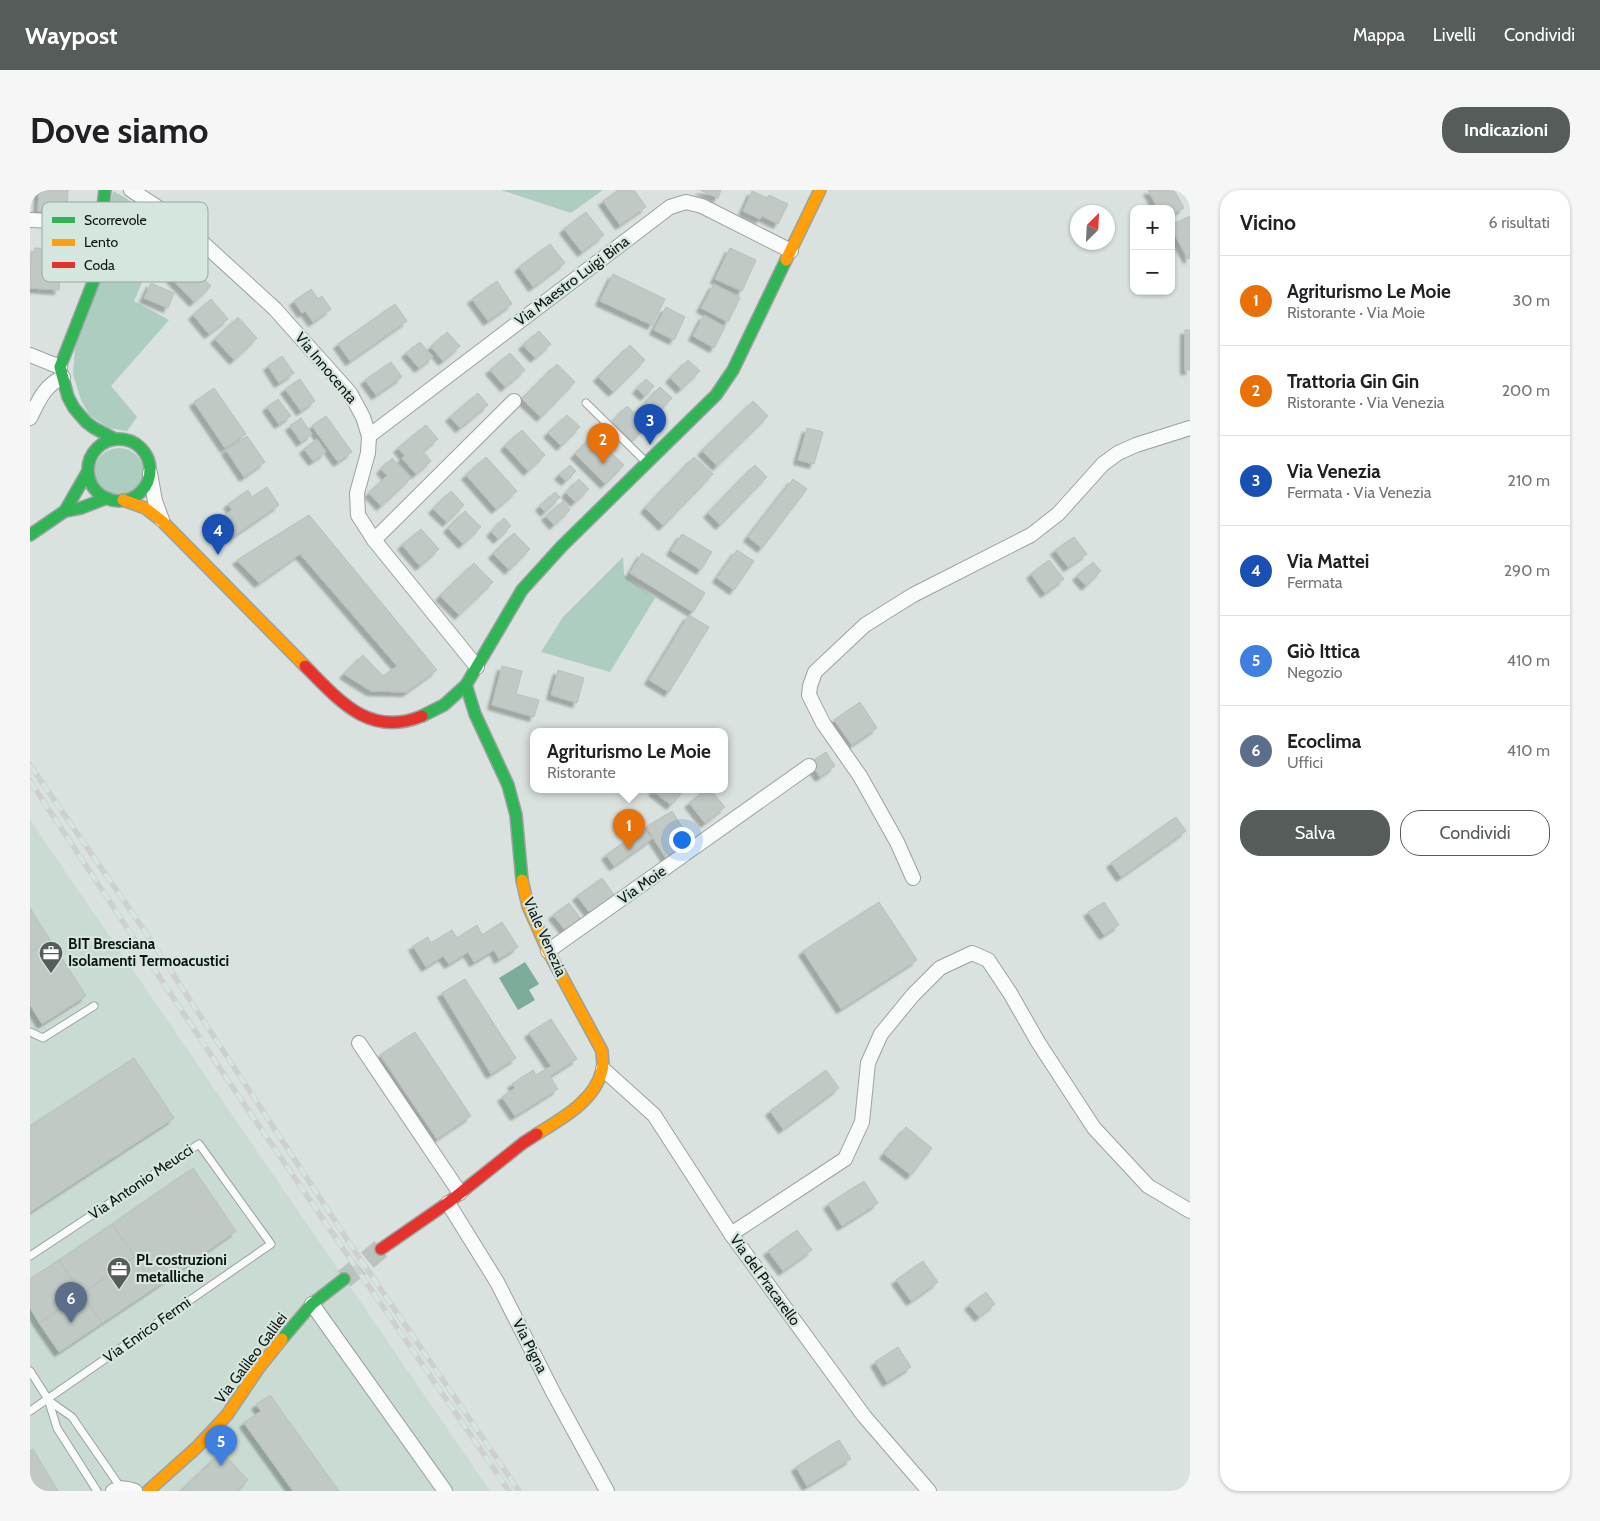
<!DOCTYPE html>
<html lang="it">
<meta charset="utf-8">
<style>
body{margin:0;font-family:Cabin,sans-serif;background:#f6f6f6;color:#202124}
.controls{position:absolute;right:15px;top:15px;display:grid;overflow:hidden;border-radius:10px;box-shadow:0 1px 4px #0004}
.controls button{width:45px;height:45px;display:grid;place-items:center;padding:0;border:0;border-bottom:1px solid #e0e0e0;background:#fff;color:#202124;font:25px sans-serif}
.compass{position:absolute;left:1040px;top:15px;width:45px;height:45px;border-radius:50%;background:#fff;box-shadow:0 1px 4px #0004;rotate:24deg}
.you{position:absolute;left:651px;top:649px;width:18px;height:18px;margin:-12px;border:4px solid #fff;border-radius:50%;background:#1a73e8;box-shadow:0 0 0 8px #1a73e833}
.badge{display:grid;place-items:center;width:32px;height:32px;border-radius:50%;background:#555c59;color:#fff;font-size:16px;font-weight:700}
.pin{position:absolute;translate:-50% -41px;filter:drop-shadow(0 1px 2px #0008)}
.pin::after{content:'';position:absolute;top:26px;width:18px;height:15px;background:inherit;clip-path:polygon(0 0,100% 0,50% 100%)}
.popup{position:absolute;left:500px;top:538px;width:198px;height:65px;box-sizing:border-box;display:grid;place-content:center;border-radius:10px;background:#fff;filter:drop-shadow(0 1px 4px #0005);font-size:16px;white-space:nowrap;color:#757577}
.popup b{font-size:19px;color:#202124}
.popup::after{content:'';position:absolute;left:50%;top:100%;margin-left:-10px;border:10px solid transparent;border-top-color:#fff}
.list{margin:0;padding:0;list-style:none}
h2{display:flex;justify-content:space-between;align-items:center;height:65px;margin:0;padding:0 20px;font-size:21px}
h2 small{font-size:16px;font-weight:400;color:#757577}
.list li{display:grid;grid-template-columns:32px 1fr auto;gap:15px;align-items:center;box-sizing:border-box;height:90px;padding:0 20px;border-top:1px solid #e0e0e0}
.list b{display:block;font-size:19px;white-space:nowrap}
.list p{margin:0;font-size:16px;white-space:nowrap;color:#757577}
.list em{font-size:16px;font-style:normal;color:#757577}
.actions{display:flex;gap:10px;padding:15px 20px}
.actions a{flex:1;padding:11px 0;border:1px solid #555c59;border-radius:20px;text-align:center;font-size:18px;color:#555c59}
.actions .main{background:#555c59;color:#fff}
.map{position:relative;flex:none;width:1160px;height:1301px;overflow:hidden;border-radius:20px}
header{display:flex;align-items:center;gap:30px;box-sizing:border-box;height:70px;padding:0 25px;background:#555c59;color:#fff}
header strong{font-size:24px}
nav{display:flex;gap:28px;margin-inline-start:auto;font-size:18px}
.intro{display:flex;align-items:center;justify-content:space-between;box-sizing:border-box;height:120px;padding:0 30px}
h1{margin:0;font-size:35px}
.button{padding:12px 22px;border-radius:20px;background:#555c59;color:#fff;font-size:18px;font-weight:700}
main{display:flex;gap:30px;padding:0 30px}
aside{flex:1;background:#fff;border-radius:20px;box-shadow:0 1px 4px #0004}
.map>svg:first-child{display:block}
</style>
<header>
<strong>Waypost</strong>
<nav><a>Mappa</a><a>Livelli</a><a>Condividi</a></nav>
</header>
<div class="intro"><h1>Dove siamo</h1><a class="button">Indicazioni</a></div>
<main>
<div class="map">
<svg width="1160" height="1301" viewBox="0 0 1160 1301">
<defs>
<filter id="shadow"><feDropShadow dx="-4.5" dy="4.5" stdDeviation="1" flood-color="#0004"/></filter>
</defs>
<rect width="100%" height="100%" fill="#d9e2de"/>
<polygon fill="#c9dbd3" points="0,630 460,1301 0,1301"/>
<g fill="#accdbf">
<polygon points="471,0 573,0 541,23"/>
<polygon points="83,1 94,7 144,42 128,79 119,76 104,111 139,130 81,196 107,227 97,241 79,238 60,226 51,210 43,184 45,159"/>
<circle cx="89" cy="283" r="25"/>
<polygon points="593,367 594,385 625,408 580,482 511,462 533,427"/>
</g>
<polygon fill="#7dac9a" points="495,772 509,794 499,800 505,810 488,820 469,788"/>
<g fill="#c1c9c5" stroke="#b8bfbc" filter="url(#shadow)">
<polygon points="9,0 38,0 37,22 8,21"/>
<polygon points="588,0 604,0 616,17 590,35 573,11"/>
<polygon points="670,0 691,0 688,8"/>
<polygon points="1118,0 1144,0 1154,18 1141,25 1141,19 1128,19"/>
<polygon points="722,1 737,8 739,5 758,14 748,34 732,26 730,29 713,21"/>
<polygon points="556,22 574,45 552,62 534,39"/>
<polygon points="1160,26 1160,68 1158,69 1141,38 1141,35"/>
<polygon points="520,54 535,73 503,97 489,77"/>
<polygon points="5,58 19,59 16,83 30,84 29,100 0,98 1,62 5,62"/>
<polygon points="700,58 726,70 712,101 685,89"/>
<polygon points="158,72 181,96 164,112 141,88"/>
<polygon points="583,84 635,109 622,135 570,111"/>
<polygon points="467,91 482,114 458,131 442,109"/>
<polygon points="121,93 144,103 138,118 114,108"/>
<polygon points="684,94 710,108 698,132 671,118"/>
<polygon points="281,99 288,109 292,106 301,119 283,132 275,121 272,123 264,111"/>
<polygon points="181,109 198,129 179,144 163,125"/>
<polygon points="365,114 377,131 320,171 308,154"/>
<polygon points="636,117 655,127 644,150 624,140"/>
<polygon points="674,125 695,137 684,158 663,146"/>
<polygon points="208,127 227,148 204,170 185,149"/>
<rect x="1155" y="140" width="5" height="40"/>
<polygon points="509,141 521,154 505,168 493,155"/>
<polygon points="417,142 430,156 413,171 401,157"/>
<polygon points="390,152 403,167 389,178 376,163"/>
<polygon points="600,155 615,170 583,202 568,187"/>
<polygon points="480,163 495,180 475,197 460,180"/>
<polygon points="252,166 264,183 249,193 238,176"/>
<polygon points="658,170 670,181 651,199 640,188"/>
<polygon points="361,172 372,187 346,205 335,190"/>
<polygon points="527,174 545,192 511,227 492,209"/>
<polygon points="270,189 285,211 271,221 255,199"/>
<polygon points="616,189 624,196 615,206 607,199"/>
<polygon points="630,197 642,208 620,231 608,220"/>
<polygon points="184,198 216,244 195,258 164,212"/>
<polygon points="448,203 458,215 430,238 420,227"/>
<polygon points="248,209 261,226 249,234 237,217"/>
<polygon points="723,211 738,226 687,276 672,261"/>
<polygon points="597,216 617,235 602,251 582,232"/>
<polygon points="537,225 550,237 531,256 518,243"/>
<polygon points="296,226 322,262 308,272 282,236"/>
<polygon points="271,228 282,244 271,252 260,236"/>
<polygon points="396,235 408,249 393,261 401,271 386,284 372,268 375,266 368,258"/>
<polygon points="777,238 793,242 784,274 768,270"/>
<polygon points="492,240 515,265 498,281 475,256"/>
<polygon points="217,246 235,272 214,287 196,260"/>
<polygon points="563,246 594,275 575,294 545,264"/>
<polygon points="287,249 296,262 283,271 274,259"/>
<polygon points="456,267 487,301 466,319 436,285"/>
<polygon points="664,267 683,284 633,336 615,318"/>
<polygon points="362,268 381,288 351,316 339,303 357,286 351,279"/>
<polygon points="540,275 546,281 536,291 529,285"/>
<polygon points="725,275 737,287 690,335 678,323"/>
<polygon points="549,289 559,299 545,312 536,303"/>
<polygon points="763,289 777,299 732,358 718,347"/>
<polygon points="237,297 249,315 201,348 188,330 202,320 198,314 218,300 222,307"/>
<polygon points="421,301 434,315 417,332 403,319"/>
<polygon points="525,302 530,307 515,322 510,316"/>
<polygon points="533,311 540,320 524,335 516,326"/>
<polygon points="435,321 451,337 433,354 418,338"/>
<polygon points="279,325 407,480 377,502 341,501 314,484 333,465 353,486 367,476 270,364 229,393 207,370"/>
<polygon points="474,328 481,336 468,349 461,342"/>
<polygon points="391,339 409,359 390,376 372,355"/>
<polygon points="484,343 500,359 479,380 463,364"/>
<polygon points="652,344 682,362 671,380 641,361"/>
<polygon points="1044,347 1057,364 1038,377 1025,360"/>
<polygon points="707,360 724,371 704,400 687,388"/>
<polygon points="612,363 675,403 663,422 600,383"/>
<polygon points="1019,370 1034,389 1015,403 1001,384"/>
<polygon points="1063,372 1071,381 1056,396 1047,386"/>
<polygon points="444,373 463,392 429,425 410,406"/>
<polygon points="659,425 679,437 639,502 619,490"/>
<polygon points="472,476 492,481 486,504 509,510 504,527 462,515"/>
<polygon points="528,480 554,488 547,513 521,505"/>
<polygon points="830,512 847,538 822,555 804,530"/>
<polygon points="796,562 805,576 790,587 780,573"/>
<polygon points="625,599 652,599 654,600 641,615 623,601"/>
<polygon points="677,599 680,599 695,617 675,633 659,613"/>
<polygon points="642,621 662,652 636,668 616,637"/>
<polygon points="1146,627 1156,641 1091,687 1081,673"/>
<polygon points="614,638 622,649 584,676 576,665"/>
<polygon points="572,688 584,705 560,723 547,706"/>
<polygon points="849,712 887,770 811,819 773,761"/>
<polygon points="1074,712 1089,735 1074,745 1058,722"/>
<polygon points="539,713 551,729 535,740 523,725"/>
<polygon points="0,718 20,750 0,763"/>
<polygon points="472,732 488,757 469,769 464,760 444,772 438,762 419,774 413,766 396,777 383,756 398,747 401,753 422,740 427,748 447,735 452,745"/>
<polygon points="20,750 56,806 12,834 0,815 0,763"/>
<polygon points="435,789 486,868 461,884 412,803"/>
<polygon points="521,829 547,869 520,886 528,899 485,926 472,907 485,898 482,894 503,880 506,885 521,876 499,843"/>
<polygon points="385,842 441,926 407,949 350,865"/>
<polygon points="104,868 144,928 0,1022 0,936"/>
<polygon points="796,880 809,898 753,939 740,921"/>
<polygon points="876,937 902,958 881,985 854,964"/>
<polygon points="163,978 206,1041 126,1097 82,1034"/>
<polygon points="834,991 848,1013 812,1036 798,1014"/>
<polygon points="82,1034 105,1067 52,1104 29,1070"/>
<polygon points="767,1040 782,1060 753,1081 738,1061"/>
<polygon points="105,1067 126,1097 72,1133 52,1104"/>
<polygon points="29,1070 52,1104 9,1133 0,1118 0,1089"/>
<polygon points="893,1071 908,1092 881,1111 866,1090"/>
<polygon points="956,1102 965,1114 949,1127 939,1115"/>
<polygon points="52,1104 72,1133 29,1162 9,1133"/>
<polygon points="868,1157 881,1177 857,1192 845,1172"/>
<polygon points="240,1205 309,1301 263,1301 214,1233 231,1221 226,1215"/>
<polygon points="809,1250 821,1269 777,1296 766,1277"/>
<polygon points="3,1259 28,1301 0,1301 0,1261"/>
<polygon points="192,1262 218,1290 207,1301 151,1301"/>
</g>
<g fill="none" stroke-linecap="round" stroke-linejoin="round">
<polyline stroke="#bbc3bf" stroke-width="20" stroke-dasharray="20 10" stroke-linecap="butt" points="314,1089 351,1059"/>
<defs>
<g id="lane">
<polyline points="556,213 615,271"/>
<polyline points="0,842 13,848 64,816"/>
<polyline points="0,1066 169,954 241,1054 0,1221"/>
<polyline points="0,1181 18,1209 27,1238 67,1301"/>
<polyline points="18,1210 42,1227 91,1298"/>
</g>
<g id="street">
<polyline points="101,0 141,26 162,43 245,119 320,203 333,227 339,246 338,263 327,303 328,325 344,350 447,477"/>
<polyline points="0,30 72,33"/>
<polyline points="0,165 30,177"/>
<path d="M0 228C9 210 14 196 33 187"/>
<polyline points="339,246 640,17 656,12 672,16 761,61"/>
<polyline points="120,283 125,311 132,330"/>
<polyline points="344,350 484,211"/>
<polyline points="883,688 867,652 830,586 793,533 779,505 780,496 785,482 835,435 883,405 1001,345 1028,324 1073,274 1088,263 1106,255 1160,238"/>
<polyline points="518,761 779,576"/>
<polyline points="329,853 430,1003"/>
<polyline points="573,879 624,925 701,1044 834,1226 899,1301"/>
<polyline points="418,1013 467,1092 524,1204 577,1301"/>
<polyline points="701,1044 815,969 832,932 838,873 851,844 883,805 910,778 942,763 958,770 980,803 1008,852 1064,938 1118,996 1160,1021"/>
<polyline points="282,1114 415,1301"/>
<path d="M83 1301C91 1297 97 1298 105 1301"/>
</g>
<g id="fast">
<polyline points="75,0 64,90 30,177 38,207 44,218 56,232 64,238 85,249"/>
<circle cx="89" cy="280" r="31"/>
<polyline points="35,321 58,281"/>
<polyline points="0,345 35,321 51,318 77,308"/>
<polyline points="436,495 445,524 478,595 486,625 492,690"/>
<polyline points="392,526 414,515 436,495 492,400 532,356 686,205 703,180 756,70"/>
<polyline points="252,1149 282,1114 314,1089"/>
</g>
<g id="slow">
<polyline points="756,70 790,0"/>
<polyline points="93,310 115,318 132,331 275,476"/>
<path d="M492 690 498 716 518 761 572 861C572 867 574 875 572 880 565 911 531 929 507 944"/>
<polyline points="118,1301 166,1258 197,1225 228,1179 252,1149"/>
</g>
<g id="jam">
<path d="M275 476C309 510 339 548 392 526"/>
<polyline points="351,1059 419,1012 493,953 507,944"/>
</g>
</defs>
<use href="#lane" stroke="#9ba29f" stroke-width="9"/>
<use href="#street" stroke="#9ba29f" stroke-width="16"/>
<use href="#fast" stroke="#9ba29f" stroke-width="14"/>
<use href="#slow" stroke="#9ba29f" stroke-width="14"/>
<use href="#jam" stroke="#9ba29f" stroke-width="14"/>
<use href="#lane" stroke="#f9fbfa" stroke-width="7"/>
<use href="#street" stroke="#f9fbfa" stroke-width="14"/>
<use href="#fast" stroke="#30b455" stroke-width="11"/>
<use href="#slow" stroke="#ff9f0a" stroke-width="11"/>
<use href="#jam" stroke="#e5322d" stroke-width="11"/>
<defs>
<g id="rail">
<polyline points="0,575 112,737 326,1063 489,1301"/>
<polyline points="0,591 195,886 479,1301"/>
</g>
</defs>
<use href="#rail" stroke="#ced0d0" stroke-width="5.5"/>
<use href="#rail" stroke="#d5e6de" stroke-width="4" stroke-dasharray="11" stroke-linecap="butt"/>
</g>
<defs>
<symbol id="office-pin" viewBox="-11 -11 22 30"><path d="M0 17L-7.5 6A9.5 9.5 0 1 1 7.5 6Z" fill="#555c59" stroke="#d5e6de"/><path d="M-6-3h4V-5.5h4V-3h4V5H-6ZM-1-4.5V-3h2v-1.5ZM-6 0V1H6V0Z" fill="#fff"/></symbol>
</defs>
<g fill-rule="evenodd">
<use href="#office-pin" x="7" y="749" width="28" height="38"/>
<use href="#office-pin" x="75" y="1065" width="28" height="38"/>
</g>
<g text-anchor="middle" stroke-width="4.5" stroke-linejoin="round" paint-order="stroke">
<g font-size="15" fill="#0e1411" stroke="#d5e6de">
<text transform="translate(542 91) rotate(-37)" y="5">Via Maestro Luigi Bina</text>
<text transform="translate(296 178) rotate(50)" y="5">Via Innocenta</text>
<text transform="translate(612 695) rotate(-35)" y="5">Via Moie</text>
<text transform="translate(515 747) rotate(66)" y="5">Viale Venezia</text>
<text transform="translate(111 992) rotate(-34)" y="5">Via Antonio Meucci</text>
<text transform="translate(735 1090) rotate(54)" y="5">Via del Pracarello</text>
<text transform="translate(117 1140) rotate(-35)" y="5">Via Enrico Fermi</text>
<text transform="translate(500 1156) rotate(63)" y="5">Via Pigna</text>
<text transform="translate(221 1168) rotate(-53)" y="5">Via Galileo Galilei</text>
</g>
<g font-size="15" font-weight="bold" fill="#0e1411" stroke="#d5e6de" text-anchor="start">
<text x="38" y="759">BIT Bresciana<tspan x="38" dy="17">Isolamenti Termoacustici</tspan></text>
<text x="106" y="1075">PL costruzioni<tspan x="106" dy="17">metalliche</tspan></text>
</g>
</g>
<rect x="12" y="12" width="166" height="80" rx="8" fill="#d5e6de" stroke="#99a7a0" stroke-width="1"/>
<rect x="22" y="27" width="23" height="6" fill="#30b455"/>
<rect x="22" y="49" width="23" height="7" fill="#ff9f0a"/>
<rect x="22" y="72" width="23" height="6" fill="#e5322d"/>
<g font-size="14" fill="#0e1411">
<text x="54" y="35">Scorrevole</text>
<text x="54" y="57">Lento</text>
<text x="54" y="80">Coda</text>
</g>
</svg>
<div class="controls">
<button>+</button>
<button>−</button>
</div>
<svg class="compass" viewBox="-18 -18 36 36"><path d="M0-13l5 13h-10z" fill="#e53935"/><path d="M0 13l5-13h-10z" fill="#757577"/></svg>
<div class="you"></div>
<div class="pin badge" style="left:599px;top:660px;background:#e8710a">1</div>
<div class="popup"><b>Agriturismo Le Moie</b>Ristorante</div>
<div class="pin badge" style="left:573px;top:274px;background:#e8710a">2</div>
<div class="pin badge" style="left:620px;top:255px;background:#1a4fb4">3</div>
<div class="pin badge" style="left:188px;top:365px;background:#1a4fb4">4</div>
<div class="pin badge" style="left:191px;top:1276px;background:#3f7fe0">5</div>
<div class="pin badge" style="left:41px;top:1133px;background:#5c6f8a">6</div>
</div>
<aside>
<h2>Vicino<small>6 risultati</small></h2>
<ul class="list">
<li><span class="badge" style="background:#e8710a">1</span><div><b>Agriturismo Le Moie</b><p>Ristorante · Via Moie</p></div><em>30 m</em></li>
<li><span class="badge" style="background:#e8710a">2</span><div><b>Trattoria Gin Gin</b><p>Ristorante · Via Venezia</p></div><em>200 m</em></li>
<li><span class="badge" style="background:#1a4fb4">3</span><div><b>Via Venezia</b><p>Fermata · Via Venezia</p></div><em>210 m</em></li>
<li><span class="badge" style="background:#1a4fb4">4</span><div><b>Via Mattei</b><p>Fermata</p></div><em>290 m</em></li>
<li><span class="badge" style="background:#3f7fe0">5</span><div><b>Giò Ittica</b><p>Negozio</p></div><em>410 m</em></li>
<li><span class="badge" style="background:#5c6f8a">6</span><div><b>Ecoclima</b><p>Uffici</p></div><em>410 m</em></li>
</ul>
<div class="actions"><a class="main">Salva</a><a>Condividi</a></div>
</aside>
</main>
